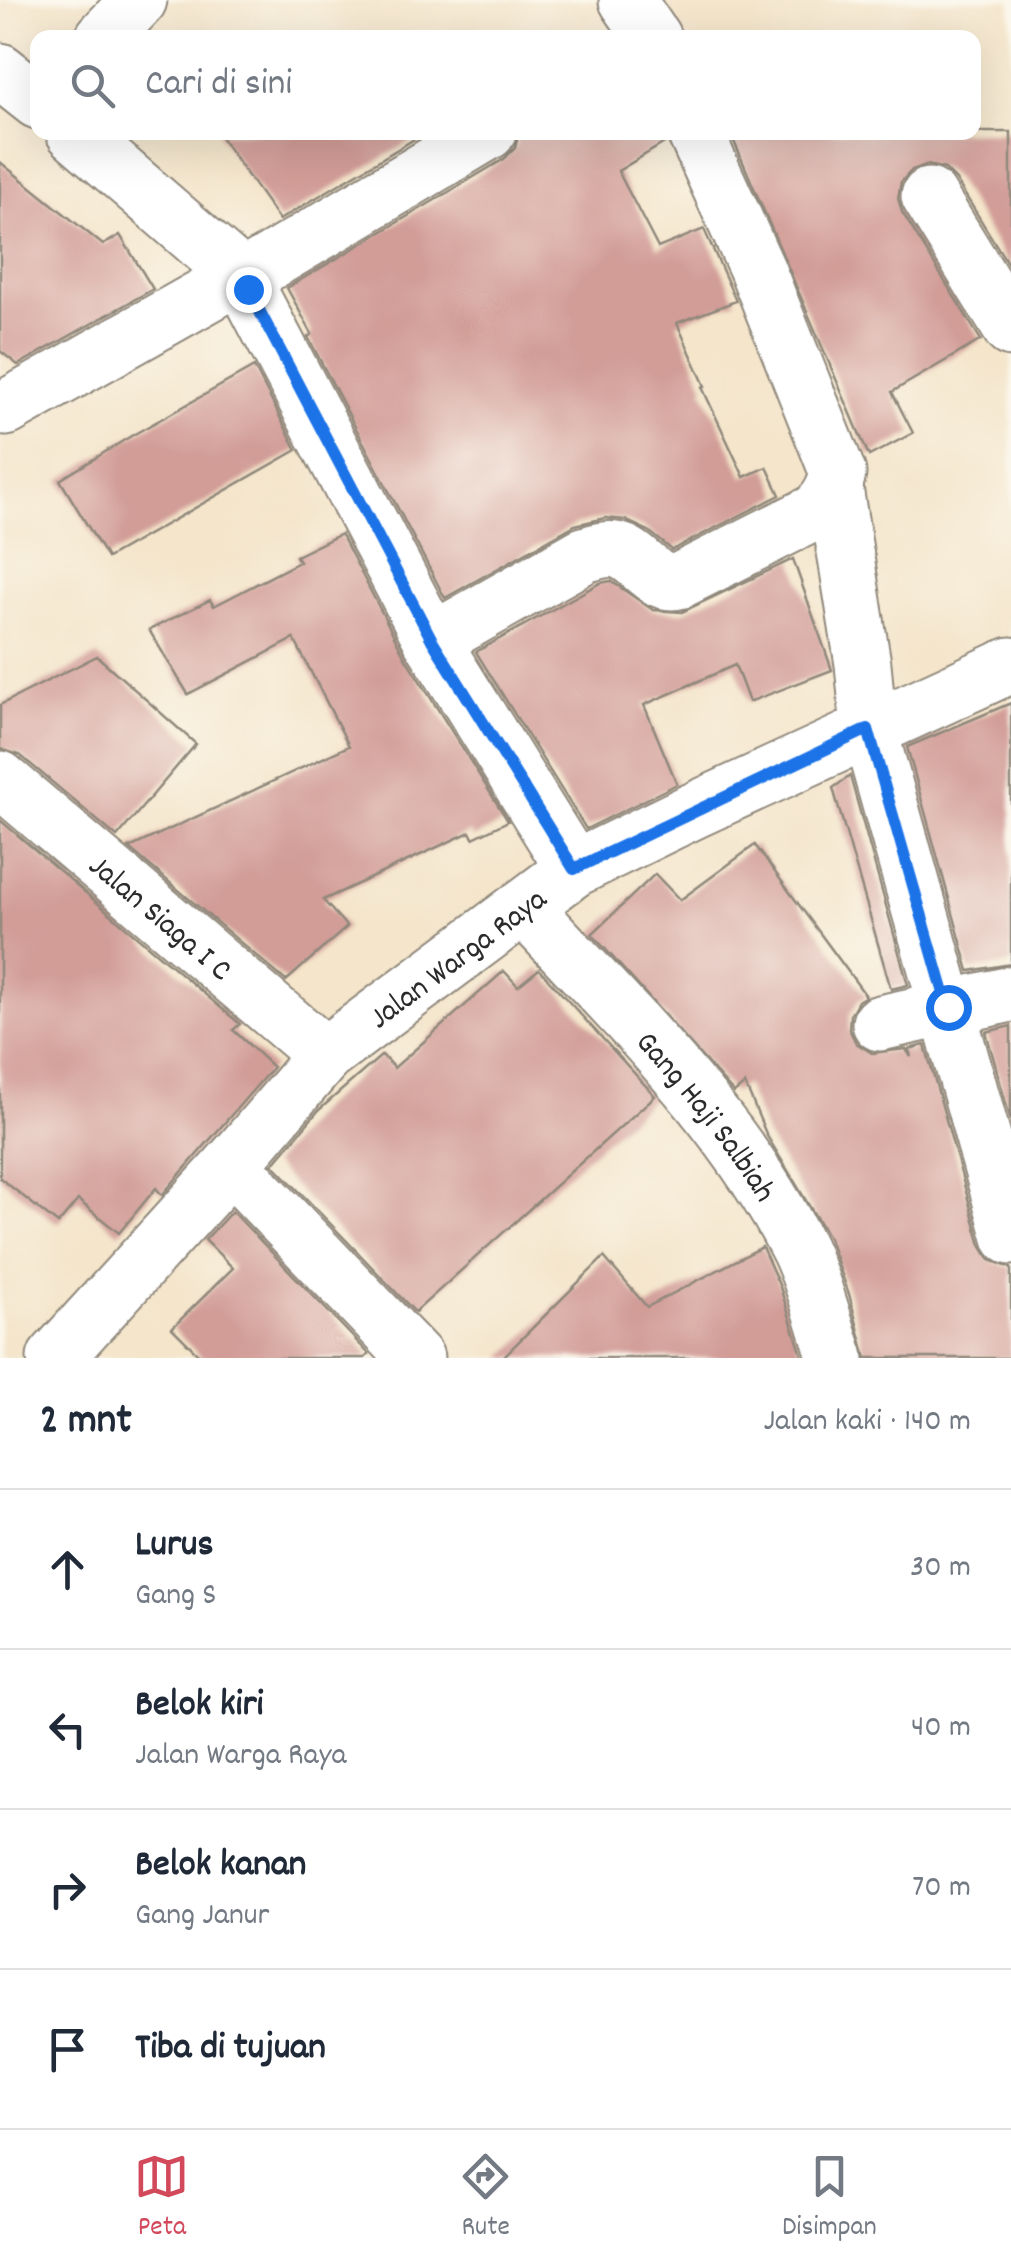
<!DOCTYPE html>
<html lang="id">
<meta charset="utf-8">
<style>
body{margin:0;font-family:Dekko,sans-serif;background:#f6f6f7;color:#1f2937}
.stop{position:absolute;width:30px;height:30px;margin:-22px;border:8px solid #1a73e8;border-radius:50%;background:#fff}
.stop.end{background:#1a73e8;border-color:#fff;box-shadow:0 2px 10px #0008}
.list{margin:0;padding:0;list-style:none}
h2{display:flex;justify-content:space-between;align-items:center;height:130px;margin:0;padding:0 40px;font-size:42px}
h2 small{font-size:32px;font-weight:400;color:#747a83}
.list li{display:grid;grid-template-columns:65px 1fr auto;gap:30px;align-items:center;box-sizing:border-box;height:160px;padding:0 40px;border-top:2px solid #e0e1e3}
.list b{display:block;font-size:38px;white-space:nowrap}
.list p{margin:0;font-size:32px;white-space:nowrap;color:#747a83}
.list em{font-size:32px;font-style:normal;color:#747a83}
.icon{flex:none;width:55px;height:55px;fill:none;stroke:currentColor;stroke-width:2;stroke-linecap:round;stroke-linejoin:round}
.map{position:relative;flex:none;width:1011px;height:1358px;overflow:hidden}
.search{position:absolute;background:#fff;box-shadow:0 10px 40px #0002;left:30px;right:30px;top:30px;height:110px;display:flex;align-items:center;gap:25px;box-sizing:border-box;padding:0 35px;border-radius:20px;color:#747a83;font-size:38px}
.sheet{height:770px;background:#fff}
nav{display:flex;justify-content:space-around;align-items:center;box-sizing:border-box;height:140px;border-top:2px solid #e0e1e3;background:#fff;font-size:28px;color:#747a83}
nav a{display:grid;justify-items:center;gap:5px}
nav .on{color:#d1495b}
.map>svg:first-child{display:block}
</style>
<div class="map">
<svg width="1011" height="1358" viewBox="0 0 1011 1358">
<rect width="100%" height="100%" fill="#fbf7ec"/>
<filter id="ink" filterUnits="userSpaceOnUse"><feTurbulence type="fractalNoise" baseFrequency=".01" numOctaves="2"/><feDisplacementMap in="SourceGraphic" scale="20" xChannelSelector="R" yChannelSelector="G"/><feConvolveMatrix kernelMatrix="1 2 1 2 8 2 1 2 1" color-interpolation-filters="sRGB"/></filter>
<filter id="wash" filterUnits="userSpaceOnUse"><feTurbulence type="fractalNoise" baseFrequency=".0048" numOctaves="4" result="noise"/><feDisplacementMap in="SourceGraphic" scale="40" xChannelSelector="R" yChannelSelector="G"/><feGaussianBlur stdDeviation="2.25" result="paint"/><feColorMatrix in="noise" values="0 0 0 0 0 0 0 0 0 0 0 0 0 0 0 0 0 1.4 0 .05"/><feComposite in="paint" operator="in"/></filter>
<g filter="url(#wash)">
<rect width="100%" height="100%" fill="#f4e5cb"/>
<g id="blocks">
<g fill="#d29c97">
<polygon points="217,132 426,132 279,220"/>
<polygon points="519,132 664,132 666,142 618,171 658,248 704,229 736,301 677,323 705,386 702,387 744,477 767,467 780,495 672,550 649,531 625,520 605,518 575,525 445,598 308,337 312,334 287,288 504,159 515,148"/>
<polygon points="730,132 1011,132 1011,269 956,180 945,169 927,165 912,170 901,182 898,198 902,212 981,340 892,392 913,433 869,456"/>
<polygon points="0,162 103,245 120,235 153,289 18,365 0,351"/>
<polygon points="254,367 297,450 107,558 60,480 131,436"/>
<polygon points="341,534 405,657 508,821 473,838 470,832 323,900 347,927 286,981 129,848 349,746 294,639 188,694 149,630 210,600 214,606 299,562 296,556"/>
<polygon points="793,559 832,670 749,702 735,665 644,705 677,784 586,829 476,652 600,583 611,581 653,610 682,612"/>
<polygon points="97,656 196,744 117,837 20,755 0,749 0,705"/>
<polygon points="1011,703 1011,964 969,971 907,747"/>
<polygon points="850,776 908,985 891,989 833,788"/>
<polygon points="0,820 240,1024 233,1030 273,1067 162,1195 156,1188 119,1233 78,1200 58,1224 0,1178"/>
<polygon points="755,845 866,996 858,1001 850,1015 849,1029 856,1043 872,1053 906,1049 911,1057 909,1049 925,1045 981,1245 990,1260 1011,1268 1011,1358 866,1358 849,1294 828,1237 767,1136 745,1084 734,1093 592,934 655,874 680,900"/>
<polygon points="539,969 655,1096 415,1312 273,1164 319,1110 382,1055 394,1068 504,971 518,986"/>
<polygon points="1011,1026 1011,1121 986,1032"/>
<polygon points="232,1211 369,1354 365,1358 202,1358 172,1328 233,1268 205,1240"/>
<polygon points="762,1247 780,1287 803,1358 502,1358 604,1257 647,1307"/>
</g>
</g>
</g>
<g filter="url(#ink)">
<use href="#blocks" fill-opacity="0" stroke="#90887b" stroke-width="2.5"/>
<g fill="none" stroke-linecap="round" stroke-linejoin="round">
<defs>
<g id="minor">
<polyline points="627,0 653,38"/>
<polyline points="103,38 139,0"/>
<polyline points="0,71 38,101"/>
<polyline points="488,132 260,268 248,289 432,641 574,869"/>
<polyline points="929,196 1011,329"/>
<polyline points="6,408 240,276 74,132"/>
<polyline points="835,488 863,664 869,729 1011,1237"/>
<path d="M432 641 584 555C594 552 605 548 616 550 640 554 652 588 679 581L816 512C829 500 834 490 838 473L757 269 695 132"/>
<path id="s1" d="M0 779 325 1055"/>
<path id="s2" d="M524 907C623 1015 733 1117 799 1250 815 1284 824 1323 836 1358"/>
<polyline points="880,1023 1011,994"/>
<polyline points="231,1165 416,1358"/>
<path id="s3" d="M55 1358 231 1165 325 1055 574 869 693 811 1011 665"/>
</g>
</defs>
<use href="#minor" stroke="#90887b" stroke-width="59"/>
<use href="#minor" stroke="#fff" stroke-width="55"/>
</g>
</g>
<g fill="none" stroke-linecap="round" stroke-linejoin="round" filter="url(#ink)">
<polyline stroke="#1a73e8" stroke-width="12" points="248,289 432,640 574,869 868,729 948,1007"/>
</g>
<g text-anchor="middle" stroke-width="8" stroke-linejoin="round" paint-order="stroke">
<g font-size="32" fill="#2b2b2b" stroke="#fbf7ec">
<text dy="11" stroke="none"><textPath href="#s1" startOffset="212">Jalan Siaga I C</textPath></text>
<text dy="11" stroke="none"><textPath href="#s3" startOffset="570">Jalan Warga Raya</textPath></text>
<text dy="11" stroke="none"><textPath href="#s2" startOffset="278">Gang Haji Salbiah</textPath></text>
</g>
</g>
</svg>
<div class="stop" style="left:948px;top:1007px"></div>
<div class="stop end" style="left:248px;top:289px"></div>
<div class="search"><svg class="icon" aria-label="search" viewBox="0 0 24 24"><circle cx="10" cy="10" r="6"/><path d="M15 15l6 6"/></svg>Cari di sini</div>
</div>
<section class="sheet">
<h2>2 mnt<small>Jalan kaki · 140 m</small></h2>
<ul class="list">
<li><svg class="icon" aria-label="ahead" viewBox="0 0 24 24"><path d="M12 20V5M6 11l6-6 6 6"/></svg><div><b>Lurus</b><p>Gang S</p></div><em>30 m</em></li>
<li><svg class="icon" aria-label="left" viewBox="0 0 24 24"><path d="M17 20v-9H6M10 6l-5 5 5 5"/></svg><div><b>Belok kiri</b><p>Jalan Warga Raya</p></div><em>40 m</em></li>
<li><svg class="icon" aria-label="right" viewBox="0 0 24 24"><path d="M7 20v-9h11M14 6l5 5-5 5"/></svg><div><b>Belok kanan</b><p>Gang Janur</p></div><em>70 m</em></li>
<li><svg class="icon" aria-label="arrive" viewBox="0 0 24 24"><path d="M6 21V4h12l-3 4 3 4H6"/></svg><div><b>Tiba di tujuan</b></div></li>
</ul>
</section>
<nav>
<a class="on"><svg class="icon" aria-label="map" viewBox="0 0 24 24"><path d="M3 6l6-2 6 2 6-2v14l-6 2-6-2-6 2zM9 4v14M15 6v14"/></svg>Peta</a>
<a><svg class="icon" aria-label="directions" viewBox="0 0 24 24"><path d="M12 3l9 9-9 9-9-9zM9 14v-3h6M13 9l2 2-2 2"/></svg>Rute</a>
<a><svg class="icon" aria-label="saved" viewBox="0 0 24 24"><path d="M7 4h10v16l-5-4-5 4z"/></svg>Disimpan</a>
</nav>
